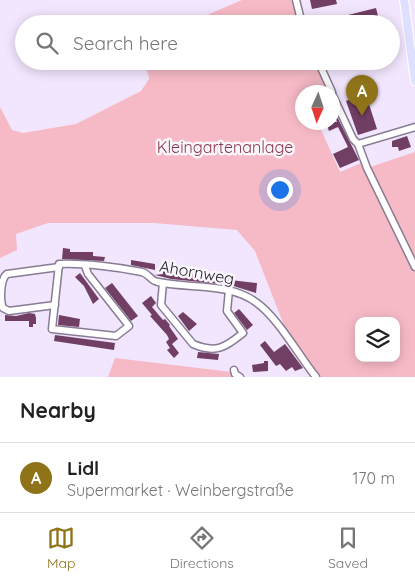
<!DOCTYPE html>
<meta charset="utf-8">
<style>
body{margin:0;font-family:Quicksand,sans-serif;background:#f2f2f2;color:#222}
.controls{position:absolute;right:15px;bottom:15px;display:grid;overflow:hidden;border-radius:10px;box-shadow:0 2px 12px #0003}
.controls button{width:45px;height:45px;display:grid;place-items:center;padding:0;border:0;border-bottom:1px solid #e0e0e0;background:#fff;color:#222;font:25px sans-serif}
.compass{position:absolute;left:295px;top:85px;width:45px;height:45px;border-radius:50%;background:#fff;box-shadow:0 2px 12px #0003;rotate:183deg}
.you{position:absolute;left:279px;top:189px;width:18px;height:18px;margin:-12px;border:4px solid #fff;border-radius:50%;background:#1a73e8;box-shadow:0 0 0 8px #1a73e833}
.badge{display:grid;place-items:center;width:32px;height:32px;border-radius:50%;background:#8f7318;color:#fff;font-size:16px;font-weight:700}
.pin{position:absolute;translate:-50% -41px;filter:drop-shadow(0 1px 2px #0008)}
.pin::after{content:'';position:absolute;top:26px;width:18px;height:15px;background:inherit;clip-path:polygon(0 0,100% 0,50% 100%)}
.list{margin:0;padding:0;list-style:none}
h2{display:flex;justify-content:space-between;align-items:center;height:65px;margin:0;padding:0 20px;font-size:21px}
h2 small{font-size:16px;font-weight:400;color:#767676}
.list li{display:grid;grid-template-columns:32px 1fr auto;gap:15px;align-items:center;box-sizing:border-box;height:70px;padding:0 20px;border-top:1px solid #e0e0e0}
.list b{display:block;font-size:19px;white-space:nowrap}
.list p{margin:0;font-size:16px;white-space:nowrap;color:#767676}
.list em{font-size:16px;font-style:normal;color:#767676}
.icon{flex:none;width:28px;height:28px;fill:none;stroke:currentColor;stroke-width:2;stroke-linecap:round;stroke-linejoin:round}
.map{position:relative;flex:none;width:415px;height:377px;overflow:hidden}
.search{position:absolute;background:#fff;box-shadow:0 2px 12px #0003;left:15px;right:15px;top:15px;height:55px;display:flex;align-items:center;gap:12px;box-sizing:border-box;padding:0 18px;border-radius:28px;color:#767676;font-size:19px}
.sheet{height:135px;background:#fff}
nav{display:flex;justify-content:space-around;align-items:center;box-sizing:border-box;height:70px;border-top:1px solid #e0e0e0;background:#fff;font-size:14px;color:#767676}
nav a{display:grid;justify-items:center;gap:2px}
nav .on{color:#8f7318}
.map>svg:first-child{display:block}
</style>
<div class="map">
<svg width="415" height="377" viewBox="0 0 415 377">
<rect width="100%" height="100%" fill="#f2e5fe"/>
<g fill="#f6bac6" fill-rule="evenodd">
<polygon points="242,0 291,0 299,24 186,24"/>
<path d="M145 61H315L329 91 302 92V122L318 123 340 172 361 163 364 169 415 152V377H319L287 333 255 251 237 230 154 223H48L16 234 17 250 0 258V107L12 130 23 133 76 124 141 91 149 79ZM359 321H396V358H359Z"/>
<polygon points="115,358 232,372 238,377 108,377"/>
</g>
<g fill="#713e64">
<polygon points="310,0 336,0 337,4 312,9"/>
<polygon points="376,8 380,24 342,24 340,17"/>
<polygon points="351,99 352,102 364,99 365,102 368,101 377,129 358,135 346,101"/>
<polygon points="332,107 359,160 340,168 333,154 348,147 338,127 329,131 326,122 337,122"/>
<polygon points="407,136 411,147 399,151 398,147 392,147 392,141"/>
<polygon points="63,248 70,249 70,252 93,252 93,256 105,257 104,261 62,259"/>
<polygon points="131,260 155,264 155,270 131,265"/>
<polygon points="192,269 195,269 195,275 205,277 257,283 256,293 230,285 171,279 155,275 163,274 163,271 191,276"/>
<polygon points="80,273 99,299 93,304 84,286 75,277"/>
<polygon points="112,283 138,316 131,321 105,288"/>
<polygon points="151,296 156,303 152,307 163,320 165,319 170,325 169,326 178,339 172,344 179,353 174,358 167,350 170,348 166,342 169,339 167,335 150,316 152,315 142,303"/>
<polygon points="239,309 253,325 247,330 234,313"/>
<polygon points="183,312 197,324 189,331 178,316"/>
<polygon points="29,313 35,314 36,318 36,324 33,324 33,327 29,327 29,321 5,321 5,315 16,316"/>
<polygon points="59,315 80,319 79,327 58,325"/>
<polygon points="55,335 115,343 114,350 54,341"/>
<polygon points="265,341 274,352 285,344 303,368 295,371 292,367 286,371 280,364 276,366 260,345"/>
<polygon points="198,352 219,354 218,360 197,358"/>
<polygon points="264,361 268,361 268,371 253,372 252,365 264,363"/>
</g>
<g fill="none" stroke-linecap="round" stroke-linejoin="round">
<defs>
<g id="minor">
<polyline points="296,0 302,24"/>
<polyline points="318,61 332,92"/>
<polyline points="332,94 353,139 358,144 367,168 415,267"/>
<polyline points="358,144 415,127"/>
<path d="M85 266 88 274 129 326 116 336 52 329 59 264C84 263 118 267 142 272 149 274 151 281 158 282 190 289 230 282 257 303 278 318 299 356 316 377"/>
<path d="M163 283 161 305 193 344C216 354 226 347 243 333L227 311 229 290"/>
<path d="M55 305 9 311 3 308C0 301 0 279 7 274L59 267"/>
<polyline points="234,370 235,374 240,377"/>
</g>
<polyline id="major" points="404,0 415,81"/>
</defs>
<use href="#minor" stroke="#887c93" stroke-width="9"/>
<use href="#major" stroke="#fff" stroke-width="10"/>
<use href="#minor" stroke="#fff" stroke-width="6"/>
<use href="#major" stroke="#dde0fe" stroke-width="8"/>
</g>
<g text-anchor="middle" stroke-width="5" stroke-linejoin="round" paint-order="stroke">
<g font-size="16" fill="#8c364e" stroke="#faf7fc">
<text x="225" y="153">Kleingartenanlage</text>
</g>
<g font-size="16" fill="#26212a" stroke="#faf7fc">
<text transform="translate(197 272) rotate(10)" y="6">Ahornweg</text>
</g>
</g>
</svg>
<div class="controls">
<button><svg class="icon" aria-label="layers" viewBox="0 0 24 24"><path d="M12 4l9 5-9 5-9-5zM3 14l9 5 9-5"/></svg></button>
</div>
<svg class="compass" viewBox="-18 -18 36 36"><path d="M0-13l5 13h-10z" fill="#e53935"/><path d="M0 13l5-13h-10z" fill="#767676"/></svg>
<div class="you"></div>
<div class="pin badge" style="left:362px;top:116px">A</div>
<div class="search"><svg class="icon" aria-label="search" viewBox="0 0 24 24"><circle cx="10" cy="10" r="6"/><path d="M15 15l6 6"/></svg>Search here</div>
</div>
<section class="sheet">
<h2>Nearby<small></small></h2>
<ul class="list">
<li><span class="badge">A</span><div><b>Lidl</b><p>Supermarket · Weinbergstraße</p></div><em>170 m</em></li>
</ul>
</section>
<nav>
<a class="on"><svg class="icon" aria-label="map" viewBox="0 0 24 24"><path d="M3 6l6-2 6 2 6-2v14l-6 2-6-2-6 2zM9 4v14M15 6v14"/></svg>Map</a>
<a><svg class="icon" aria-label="directions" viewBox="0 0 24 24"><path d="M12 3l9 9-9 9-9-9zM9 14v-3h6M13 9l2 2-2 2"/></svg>Directions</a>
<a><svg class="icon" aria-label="saved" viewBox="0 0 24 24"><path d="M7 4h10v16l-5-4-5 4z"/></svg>Saved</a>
</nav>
